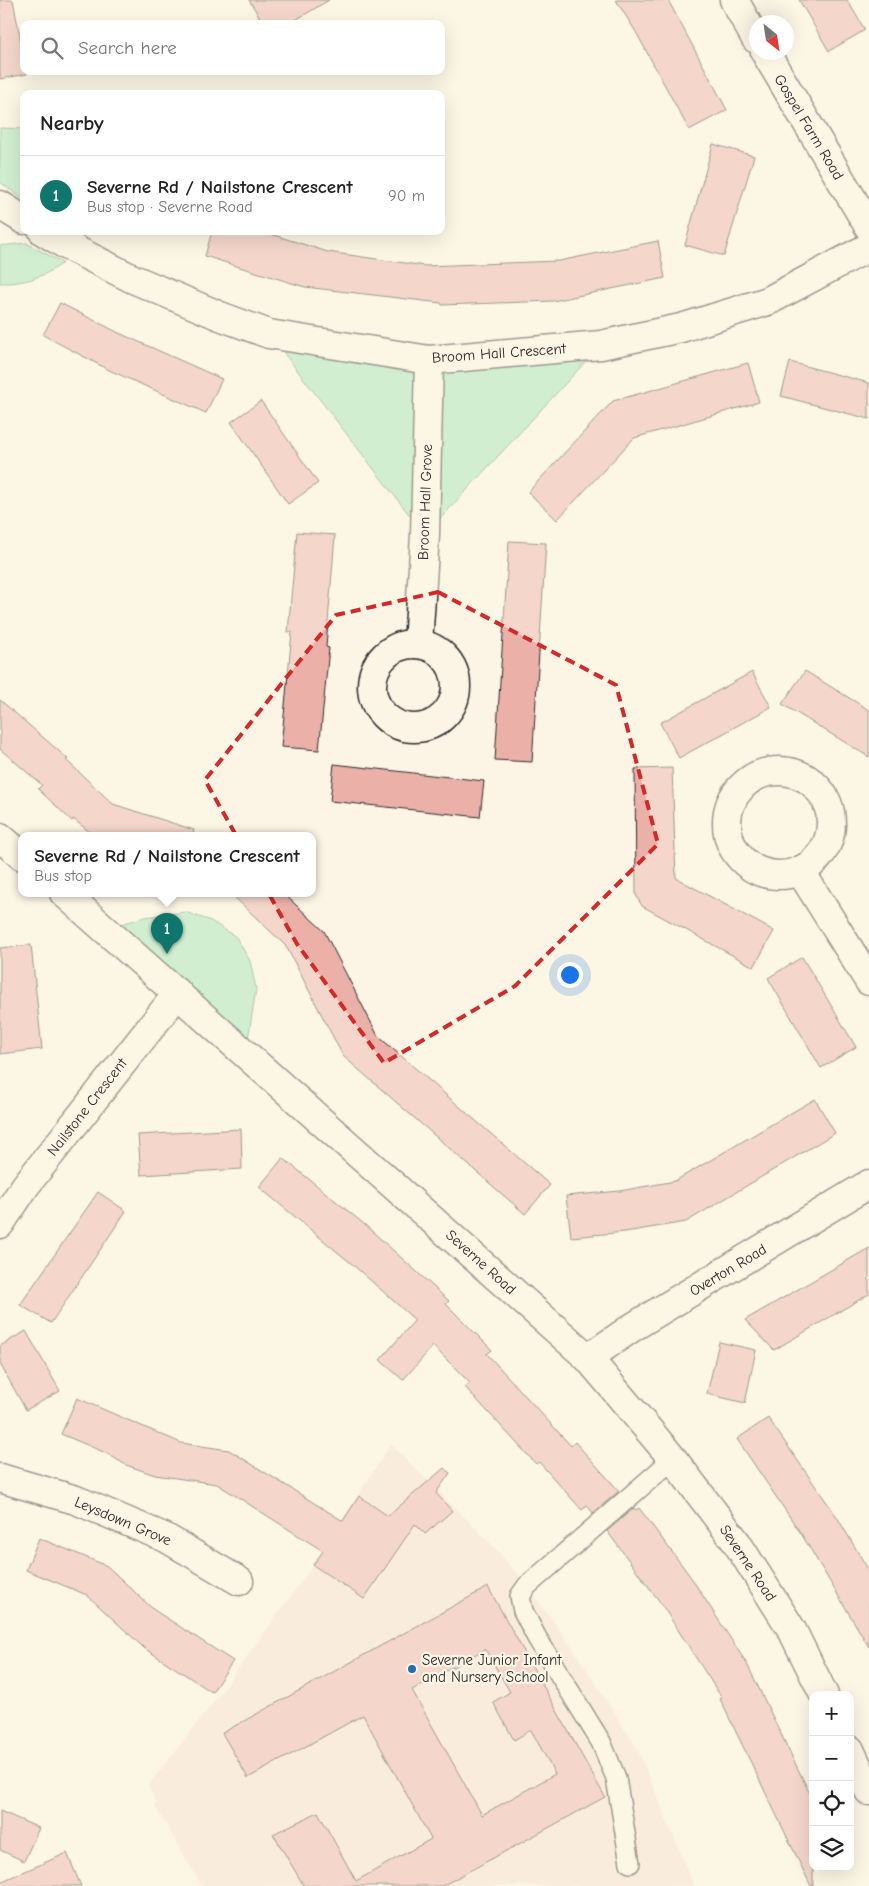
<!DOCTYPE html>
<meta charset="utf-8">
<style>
body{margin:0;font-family:"Comic Neue",sans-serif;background:#f2f2f2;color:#222}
.controls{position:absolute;right:15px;bottom:15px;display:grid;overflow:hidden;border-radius:10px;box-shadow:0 5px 20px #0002}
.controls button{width:45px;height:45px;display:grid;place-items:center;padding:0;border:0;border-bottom:1px solid #e0e0e0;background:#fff;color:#222;font:25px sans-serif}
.compass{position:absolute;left:749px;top:15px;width:45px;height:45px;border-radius:50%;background:#fff;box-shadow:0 5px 20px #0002;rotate:150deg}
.you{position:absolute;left:569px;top:974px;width:18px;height:18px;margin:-12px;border:4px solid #fff;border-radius:50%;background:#1a73e8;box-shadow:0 0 0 8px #1a73e833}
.badge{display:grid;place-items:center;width:32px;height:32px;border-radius:50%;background:#0f766e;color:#fff;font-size:16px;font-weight:700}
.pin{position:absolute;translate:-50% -41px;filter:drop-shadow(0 1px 2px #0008)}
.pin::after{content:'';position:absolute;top:26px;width:18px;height:15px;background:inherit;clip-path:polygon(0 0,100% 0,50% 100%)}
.popup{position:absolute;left:18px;top:832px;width:298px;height:65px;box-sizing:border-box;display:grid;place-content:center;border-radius:10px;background:#fff;filter:drop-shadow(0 1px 4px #0005);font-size:16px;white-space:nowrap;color:#767676}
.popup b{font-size:19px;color:#222}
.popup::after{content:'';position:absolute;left:50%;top:100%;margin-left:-10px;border:10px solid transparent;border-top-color:#fff}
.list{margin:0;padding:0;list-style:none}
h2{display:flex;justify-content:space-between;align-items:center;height:65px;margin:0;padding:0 20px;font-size:21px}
h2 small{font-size:16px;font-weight:400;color:#767676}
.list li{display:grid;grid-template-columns:32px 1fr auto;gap:15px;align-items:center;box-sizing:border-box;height:80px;padding:0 20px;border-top:1px solid #e0e0e0}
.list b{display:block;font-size:19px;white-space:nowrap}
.list p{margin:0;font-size:16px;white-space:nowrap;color:#767676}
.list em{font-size:16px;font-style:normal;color:#767676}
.icon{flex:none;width:28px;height:28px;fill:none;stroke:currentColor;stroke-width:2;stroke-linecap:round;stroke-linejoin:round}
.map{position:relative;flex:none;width:869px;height:1886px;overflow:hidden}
.search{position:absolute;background:#fff;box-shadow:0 5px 20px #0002;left:20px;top:20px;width:425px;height:55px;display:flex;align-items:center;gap:12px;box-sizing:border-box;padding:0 18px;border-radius:10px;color:#767676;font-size:19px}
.panel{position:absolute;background:#fff;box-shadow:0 5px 20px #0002;left:20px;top:90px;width:425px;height:145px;border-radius:10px}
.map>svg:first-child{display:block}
</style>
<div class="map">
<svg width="869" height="1886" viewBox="0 0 869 1886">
<rect width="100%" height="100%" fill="#fcf5e5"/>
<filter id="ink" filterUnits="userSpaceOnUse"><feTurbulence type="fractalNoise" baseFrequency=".02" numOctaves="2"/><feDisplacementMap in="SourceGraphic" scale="10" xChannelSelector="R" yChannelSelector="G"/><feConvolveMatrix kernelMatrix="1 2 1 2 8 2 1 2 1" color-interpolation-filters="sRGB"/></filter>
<g filter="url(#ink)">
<polygon fill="#f7e1d3" points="391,1444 496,1549 527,1586 576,1653 638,1750 694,1886 202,1886 155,1806 157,1803 148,1786 220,1694 311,1568"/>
<g fill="#9de6b5" stroke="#648870">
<polygon points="0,128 24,129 24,200 0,182"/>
<path d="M26 243 63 263C44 277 23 284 0 283V246Z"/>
<polygon points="269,334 429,360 601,345 425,535"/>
<polygon points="185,912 211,921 236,937 250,961 256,989 246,1052 105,929 145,917"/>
</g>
<g fill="#ebb1a9" stroke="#2b2b2b" fill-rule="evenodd">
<polygon points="0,0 13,0 24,58 24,71 26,71 27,74 0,79"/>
<polygon points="249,0 329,0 289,24 264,24"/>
<polygon points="616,0 668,0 727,110 689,130 636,32"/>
<polygon points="799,0 847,0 865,30 829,51"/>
<polygon points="713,144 754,156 724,256 685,245"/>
<polygon points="212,231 261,231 328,252 425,266 559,261 658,241 665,278 553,301 442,305 441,303 305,287 230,264 205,256"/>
<polygon points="60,303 119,333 222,379 206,413 109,370 43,335"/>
<polygon points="790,362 869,383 869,419 781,396"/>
<polygon points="748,363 759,402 634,438 557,520 528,492 613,401"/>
<polygon points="261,401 318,483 288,504 231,422"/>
<polygon points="297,532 335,535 326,647 329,648 319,750 281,747 292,632 288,632"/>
<polygon points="509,541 546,543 532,762 495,760"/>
<polygon points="805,671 869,710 869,757 782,704"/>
<polygon points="752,672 771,707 679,758 660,723"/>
<polygon points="0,700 68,759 66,760 113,804 194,830 193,835 94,835 73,819 72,821 38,789 42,785 0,749"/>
<polygon points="334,764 484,781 480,817 330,801"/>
<polygon points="672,768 676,878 774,931 754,967 642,906 636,895 635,769"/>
<polygon points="230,893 283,893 324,931 378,1036 550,1185 525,1214 343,1056 286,946"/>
<polygon points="31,945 42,1049 0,1054 0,948"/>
<polygon points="802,957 856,1047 821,1068 768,978"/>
<polygon points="815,1099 835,1133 686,1222 625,1232 571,1237 566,1196 620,1191 675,1181"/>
<polygon points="241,1129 242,1169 141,1175 138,1135"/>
<polygon points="283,1158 364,1224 449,1301 446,1304 492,1350 487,1354 571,1446 575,1442 619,1491 593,1513 587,1505 582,1510 539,1462 536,1464 465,1387 470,1383 433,1346 403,1380 380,1360 415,1320 352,1264 259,1187"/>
<polygon points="98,1192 126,1211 51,1323 20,1305"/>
<polygon points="869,1248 869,1294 774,1350 745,1320"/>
<polygon points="26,1331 60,1391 26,1410 0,1364 0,1346"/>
<polygon points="719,1342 756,1350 745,1403 707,1394"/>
<polygon points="77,1398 181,1443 229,1450 343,1521 359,1496 388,1516 444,1468 450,1473 436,1493 452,1511 425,1534 415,1524 364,1599 313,1565 323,1551 217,1484 155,1475 126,1465 106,1453 61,1434"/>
<polygon points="768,1418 837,1517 869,1571 869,1647 802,1535 737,1439"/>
<polygon points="634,1508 636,1510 639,1508 690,1576 747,1664 813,1800 813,1886 811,1886 720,1699 722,1698 660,1602 607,1531"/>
<polygon points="39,1538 107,1566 154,1610 233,1661 212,1692 144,1648 87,1595 26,1570"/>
<path d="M488 1587 605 1797 442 1886H304L273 1834 318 1812 356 1881 431 1839 363 1715 248 1778 222 1733ZM485 1649 510 1692 493 1702 514 1740 531 1730 555 1774 482 1815 412 1690Z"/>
<polygon points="0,1811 39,1828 24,1861 0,1850"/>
<polygon points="67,1853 81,1886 0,1886 0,1882"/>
</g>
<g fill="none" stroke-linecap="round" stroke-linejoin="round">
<defs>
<polyline id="lane" points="630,1863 616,1778 601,1742 537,1638 523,1611 520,1596 527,1586 673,1459"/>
<g id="street">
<polyline points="734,0 756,39"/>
<polyline points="765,52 869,227"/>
<polyline points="0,205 24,220"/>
<polyline points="43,231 66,245 131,278 220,316 269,334 429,360 601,345 681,328 768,301 869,247"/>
<polyline points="418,644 425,535 429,360"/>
<circle cx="414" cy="686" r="42"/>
<circle cx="779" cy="823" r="52"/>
<polyline points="0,837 22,856"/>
<polyline points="801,872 869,981"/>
<polyline points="64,893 588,1358 673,1459 737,1543 792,1630 824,1695"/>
<polyline points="0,1224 26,1185 178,993"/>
<polyline points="588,1358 633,1327 869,1184"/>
<polyline points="0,1478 76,1500 166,1538 239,1581"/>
<polyline points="850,1750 869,1791"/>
</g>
</defs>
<use href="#lane" stroke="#2b2b2b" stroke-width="22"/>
<use href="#street" stroke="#2b2b2b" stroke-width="31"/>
<use href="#lane" stroke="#fcf5e5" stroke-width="19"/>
<use href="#street" stroke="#fcf5e5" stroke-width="28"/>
</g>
</g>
<path d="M0 0H869V1886H0ZM438 592 616 685 658 844 515 986 384 1063 297 944 205 780 336 615Z" fill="#fcf5e5" fill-opacity=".55" fill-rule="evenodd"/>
<path fill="none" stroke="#d62828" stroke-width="4" stroke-dasharray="10 6" stroke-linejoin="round" d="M438 592 616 685 658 844 515 986 384 1063 297 944 205 780 336 615Z"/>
<circle fill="#1f6fb2" stroke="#fcf5e5" stroke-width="2" cx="412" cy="1669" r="5"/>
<g text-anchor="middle" stroke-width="4.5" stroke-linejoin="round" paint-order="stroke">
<g font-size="15" fill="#2b2b2b" stroke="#fcf5e5">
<text transform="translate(809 127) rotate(59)" y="5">Gospel Farm Road</text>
<text transform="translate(499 353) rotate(-4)" y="5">Broom Hall Crescent</text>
<text transform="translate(425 502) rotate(-88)" y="5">Broom Hall Grove</text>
<text transform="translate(87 1107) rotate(-52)" y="5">Nailstone Crescent</text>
<text transform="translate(481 1262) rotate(42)" y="5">Severne Road</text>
<text transform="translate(728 1270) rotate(-31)" y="5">Overton Road</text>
<text transform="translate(123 1521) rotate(23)" y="5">Leysdown Grove</text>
<text transform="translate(748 1563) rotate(56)" y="5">Severne Road</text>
</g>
<g font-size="15" fill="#2b2b2b" stroke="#fcf5e5" text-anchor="start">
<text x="422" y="1665">Severne Junior Infant<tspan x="422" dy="17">and Nursery School</tspan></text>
</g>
</g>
</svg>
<div class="controls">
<button>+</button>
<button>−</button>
<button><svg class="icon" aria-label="locate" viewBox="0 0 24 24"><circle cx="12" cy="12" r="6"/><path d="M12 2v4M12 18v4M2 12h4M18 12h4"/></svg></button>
<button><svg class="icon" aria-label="layers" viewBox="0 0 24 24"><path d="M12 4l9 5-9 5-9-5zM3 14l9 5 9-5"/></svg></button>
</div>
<svg class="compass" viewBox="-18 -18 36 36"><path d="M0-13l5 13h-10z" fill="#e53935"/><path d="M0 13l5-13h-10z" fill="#767676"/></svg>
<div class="you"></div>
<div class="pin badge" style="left:167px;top:954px">1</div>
<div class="popup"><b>Severne Rd / Nailstone Crescent</b>Bus stop</div>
<div class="search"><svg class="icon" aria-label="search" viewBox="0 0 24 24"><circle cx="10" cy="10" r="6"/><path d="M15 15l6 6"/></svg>Search here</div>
<section class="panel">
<h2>Nearby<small></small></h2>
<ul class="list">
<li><span class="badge">1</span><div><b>Severne Rd / Nailstone Crescent</b><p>Bus stop · Severne Road</p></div><em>90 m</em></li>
</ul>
</section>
</div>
